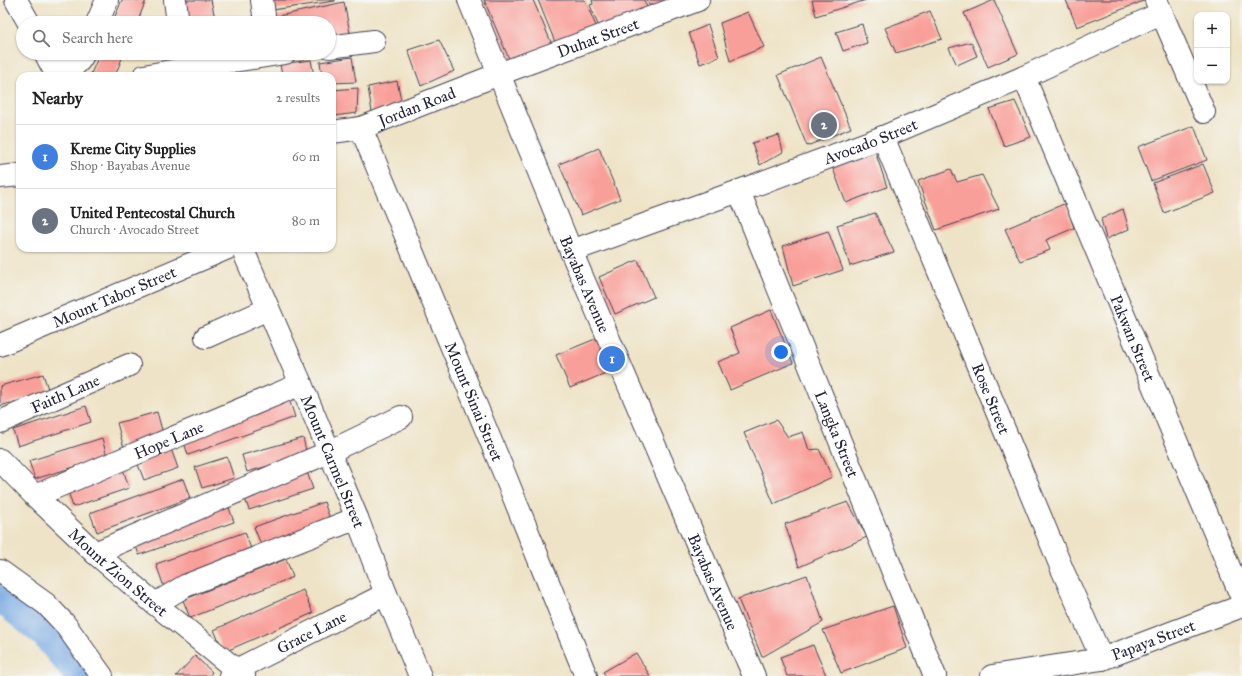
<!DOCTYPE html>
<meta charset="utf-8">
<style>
body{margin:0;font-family:"IM FELL Great Primer",serif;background:#f2f2f2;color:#222}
.controls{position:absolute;right:12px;top:12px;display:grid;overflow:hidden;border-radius:8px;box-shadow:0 1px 3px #0004}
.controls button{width:36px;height:36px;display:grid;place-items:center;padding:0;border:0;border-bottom:1px solid #e0e0e0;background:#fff;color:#222;font:20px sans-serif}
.you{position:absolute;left:781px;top:352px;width:14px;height:14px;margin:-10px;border:3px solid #fff;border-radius:50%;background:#1a73e8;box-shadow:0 0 0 6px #1a73e833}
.badge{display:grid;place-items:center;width:26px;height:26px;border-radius:50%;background:#2563eb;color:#fff;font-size:13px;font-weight:700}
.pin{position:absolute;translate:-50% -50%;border:2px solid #fff;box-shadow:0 1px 4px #0006}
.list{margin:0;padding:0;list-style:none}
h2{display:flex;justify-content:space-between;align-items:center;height:52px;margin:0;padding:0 16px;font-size:17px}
h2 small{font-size:13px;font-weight:400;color:#767676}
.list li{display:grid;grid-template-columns:26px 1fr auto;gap:12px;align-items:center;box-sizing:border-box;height:64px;padding:0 16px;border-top:1px solid #e0e0e0}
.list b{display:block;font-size:15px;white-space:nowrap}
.list p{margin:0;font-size:13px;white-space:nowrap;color:#767676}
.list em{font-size:13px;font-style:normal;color:#767676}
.icon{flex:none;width:22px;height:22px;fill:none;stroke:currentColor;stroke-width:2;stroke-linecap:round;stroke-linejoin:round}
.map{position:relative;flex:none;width:1242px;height:676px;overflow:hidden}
.search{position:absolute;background:#fff;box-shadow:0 1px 3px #0004;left:16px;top:16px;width:320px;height:44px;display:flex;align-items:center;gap:10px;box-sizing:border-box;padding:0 14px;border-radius:22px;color:#767676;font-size:15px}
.panel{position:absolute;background:#fff;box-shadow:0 1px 3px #0004;left:16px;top:72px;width:320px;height:180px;border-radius:12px}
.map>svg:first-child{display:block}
</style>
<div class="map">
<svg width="1242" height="676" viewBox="0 0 1242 676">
<rect width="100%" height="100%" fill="#f6f6f2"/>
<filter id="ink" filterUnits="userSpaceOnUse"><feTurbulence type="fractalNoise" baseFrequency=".025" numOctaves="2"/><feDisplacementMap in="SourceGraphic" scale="8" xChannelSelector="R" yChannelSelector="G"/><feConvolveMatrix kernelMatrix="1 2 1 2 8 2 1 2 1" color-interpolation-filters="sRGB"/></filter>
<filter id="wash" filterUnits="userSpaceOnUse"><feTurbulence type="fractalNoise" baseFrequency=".012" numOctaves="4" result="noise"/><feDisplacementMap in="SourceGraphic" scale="16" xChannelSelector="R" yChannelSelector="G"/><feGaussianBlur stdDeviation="0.9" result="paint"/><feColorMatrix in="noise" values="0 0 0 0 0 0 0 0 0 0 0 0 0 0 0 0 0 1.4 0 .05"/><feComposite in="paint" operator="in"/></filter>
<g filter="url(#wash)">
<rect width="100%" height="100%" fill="#eee3c6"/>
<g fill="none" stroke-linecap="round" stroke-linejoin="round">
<polyline stroke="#7aaae4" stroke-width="36" points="0,593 47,631 84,676"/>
</g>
<g id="blocks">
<g fill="#f99f99">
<polygon points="122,0 146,0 137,23 112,23"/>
<polygon points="184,0 211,0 216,23 186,23"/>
<polygon points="271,0 335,0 335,1 272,10"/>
<polygon points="484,0 533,0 554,49 512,66"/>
<polygon points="538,0 585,0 598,31 557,47"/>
<polygon points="592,0 644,0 649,12 601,32 590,5 593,4"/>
<polygon points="647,0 674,0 651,9"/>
<polygon points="812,0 866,0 816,16"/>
<polygon points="994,0 1018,54 988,67 964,13"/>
<polygon points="1066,0 1146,0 1077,27"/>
<polygon points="344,2 350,33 329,37 329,23 275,23 274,17"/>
<polygon points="930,11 942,39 896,53 885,28"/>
<polygon points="748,12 764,47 730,61 720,23"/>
<polygon points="862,24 867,43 843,51 836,32"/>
<polygon points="708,25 719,57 700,64 689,33"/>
<polygon points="439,40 454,71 421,86 408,50"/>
<polygon points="971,42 977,56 957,65 949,48"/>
<polygon points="100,53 124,53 115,76 90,76"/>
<polygon points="188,53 222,53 222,54 188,55"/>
<polygon points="352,57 356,82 332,83 332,76 322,76 320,62"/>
<polygon points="821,57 851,128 807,146 778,75"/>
<polygon points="311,60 314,76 282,76 280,64"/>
<polygon points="397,81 402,104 372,112 368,87"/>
<polygon points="358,88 357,113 334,116 332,107 332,90"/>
<polygon points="1015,101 1031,137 1004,146 989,109"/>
<polygon points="1194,126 1207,160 1151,181 1138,147"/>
<polygon points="779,135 783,152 760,165 752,143"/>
<polygon points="599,148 620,199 581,215 559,164"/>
<polygon points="875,151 887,187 846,203 832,166"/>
<polygon points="1203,164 1215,193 1164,213 1153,183"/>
<polygon points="951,169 957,182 982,175 999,209 936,230 918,181"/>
<polygon points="1066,203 1074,228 1046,240 1050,250 1020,261 1005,229"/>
<polygon points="1123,209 1129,229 1106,239 1101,219"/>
<polygon points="875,213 894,252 850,266 837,225"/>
<polygon points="828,231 843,270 793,286 783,246"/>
<polygon points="638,260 654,297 615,314 599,277"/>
<polygon points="771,310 793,363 730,390 718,362 740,353 730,328"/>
<polygon points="605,335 620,367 570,388 556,355"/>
<polygon points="43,374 49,392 0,406 0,386"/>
<polygon points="289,399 295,417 188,455 182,436"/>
<polygon points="86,406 91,422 18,446 13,430"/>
<polygon points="157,412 164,437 124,448 117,423"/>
<polygon points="776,420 788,437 803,432 809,450 819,449 832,477 774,504 744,433"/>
<polygon points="102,438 107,457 35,479 29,461"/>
<polygon points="303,438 307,455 247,472 242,455"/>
<polygon points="171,449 178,468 144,480 137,462"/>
<polygon points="227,457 234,478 202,488 195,467"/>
<polygon points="123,469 129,488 73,507 67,488"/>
<polygon points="307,472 313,489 249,510 243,493"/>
<polygon points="183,479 190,498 97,532 90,513"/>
<polygon points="324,502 331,522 262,547 254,527"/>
<polygon points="848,502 867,537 799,567 785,524"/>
<polygon points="228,505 234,522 139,555 133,537"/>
<polygon points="245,532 253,555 164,587 156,564"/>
<polygon points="286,559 293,577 190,618 183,600"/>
<polygon points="807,575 823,622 762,657 738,599"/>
<polygon points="303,590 313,613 224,652 214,630"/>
<polygon points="893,606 907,648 841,673 823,630"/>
<polygon points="813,645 826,675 822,676 787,676 780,657"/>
<polygon points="636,653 650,676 606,676 603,672"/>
<polygon points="195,656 212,672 209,676 176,676"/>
</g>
</g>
</g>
<g filter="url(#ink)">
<use href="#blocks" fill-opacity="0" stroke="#413f50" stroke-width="1"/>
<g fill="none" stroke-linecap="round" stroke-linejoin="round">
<defs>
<g id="minor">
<polyline points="16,0 29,23"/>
<polyline points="175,0 178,23"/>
<polyline points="262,0 265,23"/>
<polyline points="1156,0 1204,112"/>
<polyline points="97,23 107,0"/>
<polyline points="329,47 374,41"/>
<polyline points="45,53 55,72 55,76"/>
<path d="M55 72C68 69 78 67 84 53"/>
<polyline points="144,76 182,69 285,53"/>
<path id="s1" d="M1024 77 1242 598"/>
<path id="s2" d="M361 128 502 468 586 676"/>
<path id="s3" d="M332 132 361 128 499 74 698 0"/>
<path id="s4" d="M883 137 1062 569 1102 659"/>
<polyline points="0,177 20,175"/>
<path id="s5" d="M739 191 935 676"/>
<path id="s6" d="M242 248 301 384 357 518 386 594 420 676"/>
<path id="s7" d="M571 251 739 191 883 137 1024 77 1161 13"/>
<polyline points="206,337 268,309"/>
<path id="s8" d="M0 345 228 248"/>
<path id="s9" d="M0 422 129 365"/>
<path id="s10" d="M0 460 35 496 95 553 155 604 244 676"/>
<path id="s11" d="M35 496 301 384"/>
<polyline points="95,553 329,452 401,417"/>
<polyline points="155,604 185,586 357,518"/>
<path id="s12" d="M230 676 236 670 386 594"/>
<path id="s13" d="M992 676 1102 659 1242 606"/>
</g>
<g id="tertiary">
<path id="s14" d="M469 0 571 251 754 676"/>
<polyline points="0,571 46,604 64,623 102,676"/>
</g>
</defs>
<use href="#minor" stroke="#413f50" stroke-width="24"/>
<use href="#tertiary" stroke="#413f50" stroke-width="24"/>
<use href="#minor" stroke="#fff" stroke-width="22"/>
<use href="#tertiary" stroke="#fff" stroke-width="22"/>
</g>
</g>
<g text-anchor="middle" stroke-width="4" stroke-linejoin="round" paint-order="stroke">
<g font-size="16" fill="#22223b" stroke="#f6f6f2">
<text dy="6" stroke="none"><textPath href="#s3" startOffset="283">Duhat Street</textPath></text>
<text dy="6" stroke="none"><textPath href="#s3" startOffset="89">Jordan Road</textPath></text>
<text dy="6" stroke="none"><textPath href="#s7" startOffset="319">Avocado Street</textPath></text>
<text dy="6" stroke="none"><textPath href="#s14" startOffset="307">Bayabas Avenue</textPath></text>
<text dy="6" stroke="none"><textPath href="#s8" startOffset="124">Mount Tabor Street</textPath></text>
<text dy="6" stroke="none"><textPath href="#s1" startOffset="283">Pakwan Street</textPath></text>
<text dy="6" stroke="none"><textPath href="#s9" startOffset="71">Faith Lane</textPath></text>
<text dy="6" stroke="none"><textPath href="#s4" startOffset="283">Rose Street</textPath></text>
<text dy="6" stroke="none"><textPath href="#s2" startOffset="296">Mount Sinai Street</textPath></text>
<text dy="6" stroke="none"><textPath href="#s5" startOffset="262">Langka Street</textPath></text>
<text dy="6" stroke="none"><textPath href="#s11" startOffset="145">Hope Lane</textPath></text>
<text dy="6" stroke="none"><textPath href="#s6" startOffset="232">Mount Carmel Street</textPath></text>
<text dy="6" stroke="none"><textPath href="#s10" startOffset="163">Mount Zion Street</textPath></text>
<text dy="6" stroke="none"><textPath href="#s14" startOffset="631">Bayabas Avenue</textPath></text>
<text dy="6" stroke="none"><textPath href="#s12" startOffset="93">Grace Lane</textPath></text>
<text dy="6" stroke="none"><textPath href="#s13" startOffset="166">Papaya Street</textPath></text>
</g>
</g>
</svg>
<div class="controls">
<button>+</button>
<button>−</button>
</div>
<div class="you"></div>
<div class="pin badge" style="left:612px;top:359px;background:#3f7fe0">1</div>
<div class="pin badge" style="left:824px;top:125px;background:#6b7280">2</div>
<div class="search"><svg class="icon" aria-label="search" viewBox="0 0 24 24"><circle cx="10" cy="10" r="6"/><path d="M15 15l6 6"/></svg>Search here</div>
<section class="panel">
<h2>Nearby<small>2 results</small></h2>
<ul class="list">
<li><span class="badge" style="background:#3f7fe0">1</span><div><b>Kreme City Supplies</b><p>Shop · Bayabas Avenue</p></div><em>60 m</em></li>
<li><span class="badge" style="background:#6b7280">2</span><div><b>United Pentecostal Church</b><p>Church · Avocado Street</p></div><em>80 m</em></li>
</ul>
</section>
</div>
